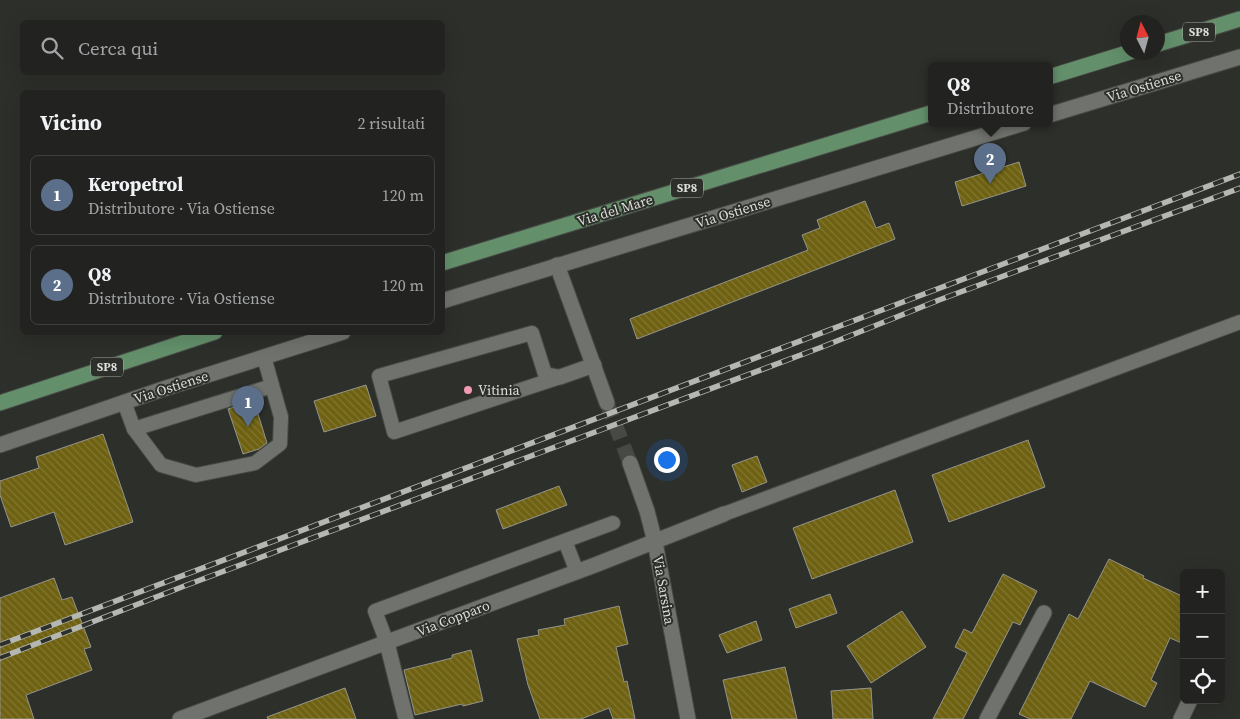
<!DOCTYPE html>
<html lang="it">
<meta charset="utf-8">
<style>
body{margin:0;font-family:"Source Serif 4",serif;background:#2a2b29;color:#f1f3f6}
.controls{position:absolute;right:15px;bottom:15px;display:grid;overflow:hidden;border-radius:8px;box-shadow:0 5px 20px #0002}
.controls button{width:45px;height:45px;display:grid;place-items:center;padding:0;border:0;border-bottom:1px solid #3f403e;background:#222320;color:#f1f3f6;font:25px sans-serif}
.compass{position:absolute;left:1120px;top:15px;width:45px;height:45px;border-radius:50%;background:#222320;box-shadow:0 5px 20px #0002;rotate:354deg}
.you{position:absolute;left:666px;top:459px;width:18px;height:18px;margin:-12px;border:4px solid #fff;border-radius:50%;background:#1a73e8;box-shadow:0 0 0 8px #1a73e833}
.badge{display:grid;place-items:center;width:32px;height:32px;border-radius:50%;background:#8bbbb9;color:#fff;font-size:16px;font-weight:700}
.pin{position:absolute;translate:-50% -41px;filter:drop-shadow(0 1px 2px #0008)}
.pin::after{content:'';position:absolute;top:26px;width:18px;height:15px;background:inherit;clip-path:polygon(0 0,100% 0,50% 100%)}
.popup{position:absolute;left:928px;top:62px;width:125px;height:65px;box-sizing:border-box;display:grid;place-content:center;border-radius:8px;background:#222320;filter:drop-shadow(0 1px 4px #0005);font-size:16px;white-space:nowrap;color:#a2a4a5}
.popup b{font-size:19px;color:#f1f3f6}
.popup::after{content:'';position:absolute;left:50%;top:100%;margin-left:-10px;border:10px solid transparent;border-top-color:#222320}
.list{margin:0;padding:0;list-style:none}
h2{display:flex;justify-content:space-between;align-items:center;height:65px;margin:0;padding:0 20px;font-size:21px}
h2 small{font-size:16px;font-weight:400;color:#a2a4a5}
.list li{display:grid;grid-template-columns:32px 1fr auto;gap:15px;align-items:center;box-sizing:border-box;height:80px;margin:0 10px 10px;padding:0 10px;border:1px solid #3f403e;border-radius:8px}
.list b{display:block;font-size:19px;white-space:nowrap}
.list p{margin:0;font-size:16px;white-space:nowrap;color:#a2a4a5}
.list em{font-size:16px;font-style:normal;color:#a2a4a5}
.icon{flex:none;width:28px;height:28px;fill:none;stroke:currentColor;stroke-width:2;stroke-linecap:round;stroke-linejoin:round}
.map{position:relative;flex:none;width:1240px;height:719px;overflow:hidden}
.search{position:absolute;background:#222320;box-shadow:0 5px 20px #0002;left:20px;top:20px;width:425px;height:55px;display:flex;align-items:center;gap:12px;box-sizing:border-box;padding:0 18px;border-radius:8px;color:#a2a4a5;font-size:19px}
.panel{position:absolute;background:#222320;box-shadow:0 5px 20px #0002;left:20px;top:90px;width:425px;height:245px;border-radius:8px}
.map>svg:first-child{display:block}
</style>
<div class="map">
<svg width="1240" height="719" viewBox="0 0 1240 719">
<defs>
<pattern id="building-back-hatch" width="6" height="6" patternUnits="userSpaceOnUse" patternTransform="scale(1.25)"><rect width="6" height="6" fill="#6e6111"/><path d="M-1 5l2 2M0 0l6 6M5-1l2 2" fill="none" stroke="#827733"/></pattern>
</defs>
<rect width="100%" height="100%" fill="#2d2f2a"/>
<g fill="url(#building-back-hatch)" stroke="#95948d">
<polygon points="1019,162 1026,186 962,206 955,182"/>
<polygon points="865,201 876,228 889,223 895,239 637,339 630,319 808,250 802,235 820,228 817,220"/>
<polygon points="366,385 376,416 324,432 314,401"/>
<polygon points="254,401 267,443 259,449 243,454 228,409"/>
<polygon points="103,434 133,522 65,545 54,512 11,527 0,495 0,481 39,468 36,457"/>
<polygon points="1028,440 1045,487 949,522 932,475"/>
<polygon points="757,456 767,482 742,492 732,465"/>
<polygon points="559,486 567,505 503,529 496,510"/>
<polygon points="895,490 913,542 812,579 793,528"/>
<polygon points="1109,559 1144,576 1143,578 1184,597 1184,644 1170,638 1151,680 1157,683 1145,707 1090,681 1071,719 1030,719 1019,714 1069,614 1078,619"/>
<polygon points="1003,574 1037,591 1020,625 1013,622 963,719 933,719 967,653 955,647 964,629 972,633"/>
<polygon points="54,578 62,600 72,597 91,647 84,649 92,670 26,695 34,719 0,719 0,598"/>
<polygon points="830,594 837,613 796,628 789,609"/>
<polygon points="619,606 628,644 616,647 624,682 627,681 635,719 613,719 609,708 581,719 540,719 528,685 517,639 539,635 538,630 565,625 564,619"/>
<polygon points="902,611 926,647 871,683 847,646"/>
<polygon points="756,621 762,640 727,653 719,635"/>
<polygon points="471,650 483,701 463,706 462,704 415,715 404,670 452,658 452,655"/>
<polygon points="785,667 797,719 732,719 723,680"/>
<polygon points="345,688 356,719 268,719 267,717"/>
<polygon points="871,688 873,719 833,719 831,691"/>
</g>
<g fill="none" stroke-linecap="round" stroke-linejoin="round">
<polyline stroke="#474944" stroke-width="15" stroke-dasharray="15 8" stroke-linecap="butt" points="607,403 630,463"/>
<defs>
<g id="lane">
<polygon points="532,333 545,374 560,377 394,432 379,376"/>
<polyline points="124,402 134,429 161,465 196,475 255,463 280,444 281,417 264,357"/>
<polyline points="134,429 272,386"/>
<polyline points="724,514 1240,322"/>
<polyline points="565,541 577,572"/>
<polyline points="387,643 375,611 613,523"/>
</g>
<g id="street">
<polyline points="557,265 607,403"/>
<polyline points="560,377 594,365"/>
<polyline points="630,463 647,511 655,542 688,719"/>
<polyline points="387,643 406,719"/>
<polyline points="180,719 595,565 724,514"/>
<polyline points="987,719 1044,613"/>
<polyline points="1181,719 1190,700"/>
</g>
<g id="secondary">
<polyline points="1049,115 1240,57"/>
<polyline points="442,301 1024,123"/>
<polyline points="0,445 160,390 343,332"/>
</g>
<g id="primary">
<polyline points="1158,44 1240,19"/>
<polyline points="1049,77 1130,52"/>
<polyline points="442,263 931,113"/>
<polyline points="0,403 215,332"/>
</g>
</defs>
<use href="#lane" stroke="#484a46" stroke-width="16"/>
<use href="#street" stroke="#484a46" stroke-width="17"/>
<use href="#secondary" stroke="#484a46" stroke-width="17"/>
<use href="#primary" stroke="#484a46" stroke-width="17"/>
<use href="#lane" stroke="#70736d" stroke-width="14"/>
<use href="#street" stroke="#70736d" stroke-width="15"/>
<use href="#secondary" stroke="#70736d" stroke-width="15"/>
<use href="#primary" stroke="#63906b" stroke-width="15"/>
<defs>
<g id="rail">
<polyline points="0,645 1240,174"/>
<polyline points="0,658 187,585 822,347 939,300 1240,188"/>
</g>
</defs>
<use href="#rail" stroke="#b5b7b3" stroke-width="5.5"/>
<use href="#rail" stroke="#2d2f2a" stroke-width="4" stroke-dasharray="11" stroke-linecap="butt"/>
</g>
<circle fill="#f09ab5" stroke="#2d2f2a" stroke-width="2" cx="468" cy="390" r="5"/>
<g text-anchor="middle" stroke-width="4" stroke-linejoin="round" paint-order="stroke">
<g fill="#2d2f2a" stroke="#a7a9a4" stroke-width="1">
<rect x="1183" y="22.5" width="32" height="19" rx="4"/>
<rect x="671" y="178.5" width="32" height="19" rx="4"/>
<rect x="91" y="357.5" width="32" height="19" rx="4"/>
</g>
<g font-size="12" font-weight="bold" fill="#dbddd9">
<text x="1199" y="36">SP8</text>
<text x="687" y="192">SP8</text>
<text x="107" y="371">SP8</text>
</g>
<g font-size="14" fill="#dbddd9" stroke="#2d2f2a">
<text transform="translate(1144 86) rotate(-17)" y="5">Via Ostiense</text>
<text transform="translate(615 210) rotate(-17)" y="5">Via del Mare</text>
<text transform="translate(733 212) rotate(-17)" y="5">Via Ostiense</text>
<text transform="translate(171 387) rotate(-18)" y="5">Via Ostiense</text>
<text transform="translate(664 590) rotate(80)" y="5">Via Sarsina</text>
<text transform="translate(453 618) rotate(-21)" y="5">Via Copparo</text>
</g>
<g font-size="14" fill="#dbddd9" stroke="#2d2f2a" text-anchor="start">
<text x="478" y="395">Vitinia</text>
</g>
</g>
</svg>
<div class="controls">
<button>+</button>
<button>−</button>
<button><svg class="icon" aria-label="locate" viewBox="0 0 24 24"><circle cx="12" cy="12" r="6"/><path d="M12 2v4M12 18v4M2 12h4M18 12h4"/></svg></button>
</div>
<svg class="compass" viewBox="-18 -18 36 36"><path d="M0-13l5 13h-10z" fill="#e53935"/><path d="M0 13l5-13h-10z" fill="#a2a4a5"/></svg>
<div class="you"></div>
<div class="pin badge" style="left:248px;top:427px;background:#5c6f8a">1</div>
<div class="pin badge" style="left:990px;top:184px;background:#5c6f8a">2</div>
<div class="popup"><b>Q8</b>Distributore</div>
<div class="search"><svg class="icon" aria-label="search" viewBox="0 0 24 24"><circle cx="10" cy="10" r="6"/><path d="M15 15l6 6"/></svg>Cerca qui</div>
<section class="panel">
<h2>Vicino<small>2 risultati</small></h2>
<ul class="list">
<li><span class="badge" style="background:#5c6f8a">1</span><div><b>Keropetrol</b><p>Distributore · Via Ostiense</p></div><em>120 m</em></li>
<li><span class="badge" style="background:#5c6f8a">2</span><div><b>Q8</b><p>Distributore · Via Ostiense</p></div><em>120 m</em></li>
</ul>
</section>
</div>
